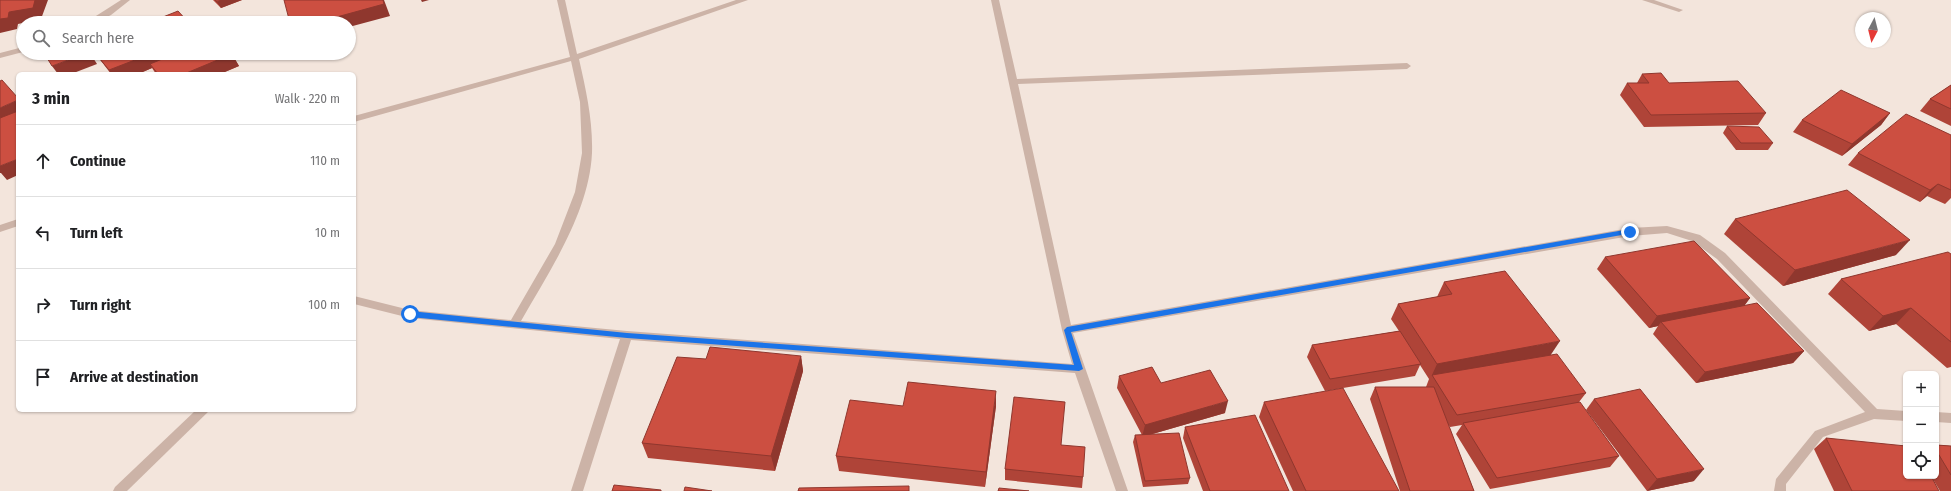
<!DOCTYPE html>
<meta charset="utf-8">
<style>
body{margin:0;font-family:"Fira Sans Condensed",sans-serif;background:#f2f2f2;color:#202124}
.controls{position:absolute;right:12px;bottom:12px;display:grid;overflow:hidden;border-radius:6px;box-shadow:0 1px 3px #0004}
.controls button{width:36px;height:36px;display:grid;place-items:center;padding:0;border:0;border-bottom:1px solid #e0e0e0;background:#fff;color:#202124;font:20px sans-serif}
.compass{position:absolute;left:1855px;top:12px;width:36px;height:36px;border-radius:50%;background:#fff;box-shadow:0 1px 3px #0004;rotate:187deg}
.stop{position:absolute;width:12px;height:12px;margin:-9px;border:3px solid #1a73e8;border-radius:50%;background:#fff}
.stop.end{background:#1a73e8;border-color:#fff;box-shadow:0 1px 4px #0008}
.list{margin:0;padding:0;list-style:none}
h2{display:flex;justify-content:space-between;align-items:center;height:52px;margin:0;padding:0 16px;font-size:17px}
h2 small{font-size:13px;font-weight:400;color:#757577}
.list li{display:grid;grid-template-columns:26px 1fr auto;gap:12px;align-items:center;box-sizing:border-box;height:72px;padding:0 16px;border-top:1px solid #e0e0e0}
.list b{display:block;font-size:15px;white-space:nowrap}
.list em{font-size:13px;font-style:normal;color:#757577}
.icon{flex:none;width:22px;height:22px;fill:none;stroke:currentColor;stroke-width:2;stroke-linecap:round;stroke-linejoin:round}
.map{position:relative;flex:none;width:1951px;height:491px;overflow:hidden}
.search{position:absolute;background:#fff;box-shadow:0 1px 3px #0004;left:16px;top:16px;width:340px;height:44px;display:flex;align-items:center;gap:10px;box-sizing:border-box;padding:0 14px;border-radius:22px;color:#757577;font-size:15px}
.panel{position:absolute;background:#fff;box-shadow:0 1px 3px #0004;left:16px;top:72px;width:340px;height:340px;border-radius:6px}
.map>svg:first-child{display:block}
</style>
<div class="map">
<svg width="1951" height="491" viewBox="0 0 1951 491">
<rect width="100%" height="100%" fill="#f3e5dc"/>
<g fill="none" stroke-linecap="round" stroke-linejoin="round">
<g fill="#ccb3a7" fill-rule="evenodd">
<polygon points="121,0 130,0 111,15 95,23 85,23"/>
<path d="M557 0H565L577 54 736 0H748L579 59C586 90 593 121 592 153 589 213 550 270 521 321L627 331 1072 364 1062 330 991 0H999L1017 79 1407 63 1411 66 1407 69 1018 84 1071 325 1630 228 1667 226 1700 235 1725 253 1877 409 1906 411V421L1874 419 1823 437 1786 484V491H1774L1776 479 1815 431 1865 412 1717 259 1692 241 1667 233 1630 236 1073 333 1128 491H1116L1075 373 631 340 583 491H571L620 339 410 318 354 304V296L410 310 511 320 555 244 575 192 582 153 580 102 571 61 354 122V116L570 57Z"/>
<polygon points="1642,0 1654,0 1683,10 1679,12"/>
<polygon points="23,47 23,52 0,58 0,53"/>
<polygon points="18,219 18,226 0,232 0,225"/>
<polygon points="196,410 210,410 127,491 113,491 115,487"/>
<polygon points="1936,412 1951,413 1951,423 1936,422"/>
</g>
</g>
<g fill="#af4438">
<polygon points="213,0 242,0 221,8"/>
<polygon points="95,53 231,53 239,66 220,74 156,74 152,68 138,74 111,74"/>
<polygon points="1642,74 1669,83 1766,113 1758,125 1644,127 1620,95 1627,83 1637,83"/>
<polygon points="1951,85 1951,126 1920,111 1930,99"/>
<polygon points="1890,113 1881,125 1842,156 1793,132 1802,120"/>
<polygon points="1727,126 1773,143 1768,150 1736,150 1723,133"/>
<polygon points="1951,135 1951,198 1945,204 1927,196 1920,202 1848,165 1858,153"/>
<polygon points="1735,219 1896,255 1783,286 1724,234"/>
<polygon points="1951,254 1951,367 1947,368 1896,324 1869,331 1828,294 1841,279"/>
<polygon points="1605,257 1750,298 1744,306 1804,351 1793,363 1696,383 1653,334 1658,326 1649,328 1597,269"/>
<polygon points="1444,282 1551,355 1586,393 1579,402 1619,456 1610,467 1490,489 1456,434 1462,425 1450,427 1448,424 1474,491 1400,491 1370,399 1375,387 1426,387 1429,379 1420,365 1415,376 1325,391 1307,357 1312,345 1399,331 1391,319 1398,304 1437,297"/>
<polygon points="801,356 803,371 775,471 648,458 642,443 706,359"/>
<polygon points="1119,376 1161,383 1225,413 1149,435 1190,478 1188,484 1143,487 1133,442 1135,435 1142,435 1117,388"/>
<polygon points="1594,399 1694,481 1647,491 1586,410"/>
<polygon points="1264,402 1399,491 1293,491 1259,417"/>
<polygon points="903,406 996,406 985,487 839,471 836,456"/>
<polygon points="1185,427 1289,491 1203,491 1183,438"/>
<polygon points="1826,438 1939,491 1834,491 1814,449"/>
<polygon points="1061,445 1083,477 1082,488 1005,480 1005,469"/>
<polygon points="1936,445 1951,446 1951,491 1940,491 1931,476 1936,476"/>
</g>
<g fill="#8f372e">
<polygon points="35,0 48,0 41,19 18,24 17,29 0,33 0,19 9,12"/>
<polygon points="221,0 242,0 221,8 217,2"/>
<polygon points="383,0 384,0 390,16 349,27 349,23 315,23"/>
<polygon points="421,0 429,0 422,2"/>
<polygon points="87,53 90,53 97,64 71,74 58,74 52,66"/>
<polygon points="153,53 190,53 150,64 152,68 138,74 111,74 109,70"/>
<polygon points="232,54 239,66 220,74 184,74"/>
<polygon points="18,100 18,117 0,124 0,108"/>
<polygon points="1890,113 1881,125 1842,156 1852,144"/>
<polygon points="18,159 18,175 7,180 1,173 0,173 0,166"/>
<polygon points="1938,184 1927,196 1920,202 1930,190"/>
<polygon points="1910,240 1896,255 1783,286 1795,270"/>
<polygon points="1750,298 1741,310 1661,322 1658,326 1649,328 1657,316"/>
<polygon points="1911,308 1896,324 1869,331 1883,316"/>
<polygon points="1560,341 1550,356 1432,375 1437,364"/>
<polygon points="1804,351 1793,363 1696,383 1705,372"/>
<polygon points="801,356 803,371 775,471 771,456"/>
<polygon points="996,391 996,406 985,487 986,472"/>
<polygon points="1228,401 1225,413 1142,437 1145,425"/>
<polygon points="1704,469 1694,481 1647,491 1657,479"/>
</g>
<g fill="#cc4f41" stroke="#8f372e">
<polygon points="0,0 35,0 33,8 9,12 8,18 0,19"/>
<polygon points="215,0 221,0 217,2"/>
<polygon points="284,0 383,0 384,4 315,23 290,23"/>
<polygon points="178,11 189,23 148,23"/>
<polygon points="81,20 83,23 71,23"/>
<polygon points="44,53 87,53 52,66"/>
<polygon points="95,53 153,53 109,70"/>
<polygon points="177,53 231,53 232,54 184,74 158,74 150,64"/>
<polygon points="1661,73 1669,83 1738,81 1766,113 1651,115 1627,83 1649,83 1642,74"/>
<polygon points="2,80 18,98 18,100 0,108 0,81"/>
<polygon points="1951,85 1951,109 1930,99"/>
<polygon points="1841,90 1890,113 1852,144 1802,120"/>
<polygon points="18,111 18,159 0,166 0,118"/>
<polygon points="1906,114 1951,135 1951,190 1938,184 1930,190 1858,153"/>
<polygon points="1727,126 1759,127 1773,143 1741,143"/>
<polygon points="1847,190 1910,240 1795,270 1735,219"/>
<polygon points="1694,241 1750,298 1657,316 1605,257"/>
<polygon points="1948,252 1951,254 1951,342 1911,308 1883,316 1841,279"/>
<polygon points="1505,271 1560,341 1437,364 1398,304 1452,294 1444,282"/>
<polygon points="1757,303 1804,351 1705,372 1661,322"/>
<polygon points="1400,331 1421,364 1330,379 1312,345"/>
<polygon points="710,347 801,356 771,456 642,443 677,357 706,359"/>
<polygon points="1557,354 1586,393 1457,415 1432,375"/>
<polygon points="1152,367 1161,383 1210,370 1228,401 1145,425 1119,376"/>
<polygon points="908,382 996,391 986,472 836,456 850,400 903,406"/>
<polygon points="1375,387 1434,387 1474,491 1410,491"/>
<polygon points="1343,388 1399,491 1306,491 1264,402"/>
<polygon points="1640,389 1704,469 1657,479 1594,399"/>
<polygon points="1014,397 1065,402 1061,445 1085,447 1083,477 1005,469"/>
<polygon points="1580,402 1619,456 1497,478 1463,423"/>
<polygon points="1255,415 1289,491 1210,491 1185,427"/>
<polygon points="1179,433 1190,478 1145,481 1135,435"/>
<polygon points="1826,438 1906,446 1906,476 1931,476 1939,491 1852,491"/>
<polygon points="1936,445 1951,446 1951,475 1936,450"/>
<polygon points="614,485 661,490 661,491 612,491"/>
<polygon points="909,486 909,491 798,491 799,488"/>
<polygon points="685,487 712,491 684,491"/>
<polygon points="999,488 1029,491 998,491"/>
</g>
<polygon fill="#1a73e8" points="1630,229 1634,232 1633,233 1071,332 1083,369 1079,371 627,338 410,317 406,314 410,311 627,333 1074,365 1064,330 1067,327"/>
</svg>
<div class="controls">
<button>+</button>
<button>−</button>
<button><svg class="icon" aria-label="locate" viewBox="0 0 24 24"><circle cx="12" cy="12" r="6"/><path d="M12 2v4M12 18v4M2 12h4M18 12h4"/></svg></button>
</div>
<svg class="compass" viewBox="-18 -18 36 36"><path d="M0-13l5 13h-10z" fill="#e53935"/><path d="M0 13l5-13h-10z" fill="#757577"/></svg>
<div class="stop" style="left:410px;top:314px"></div>
<div class="stop end" style="left:1630px;top:232px"></div>
<div class="search"><svg class="icon" aria-label="search" viewBox="0 0 24 24"><circle cx="10" cy="10" r="6"/><path d="M15 15l6 6"/></svg>Search here</div>
<section class="panel">
<h2>3 min<small>Walk · 220 m</small></h2>
<ul class="list">
<li><svg class="icon" aria-label="ahead" viewBox="0 0 24 24"><path d="M12 20V5M6 11l6-6 6 6"/></svg><div><b>Continue</b></div><em>110 m</em></li>
<li><svg class="icon" aria-label="left" viewBox="0 0 24 24"><path d="M17 20v-9H6M10 6l-5 5 5 5"/></svg><div><b>Turn left</b></div><em>10 m</em></li>
<li><svg class="icon" aria-label="right" viewBox="0 0 24 24"><path d="M7 20v-9h11M14 6l5 5-5 5"/></svg><div><b>Turn right</b></div><em>100 m</em></li>
<li><svg class="icon" aria-label="arrive" viewBox="0 0 24 24"><path d="M6 21V4h12l-3 4 3 4H6"/></svg><div><b>Arrive at destination</b></div></li>
</ul>
</section>
</div>
